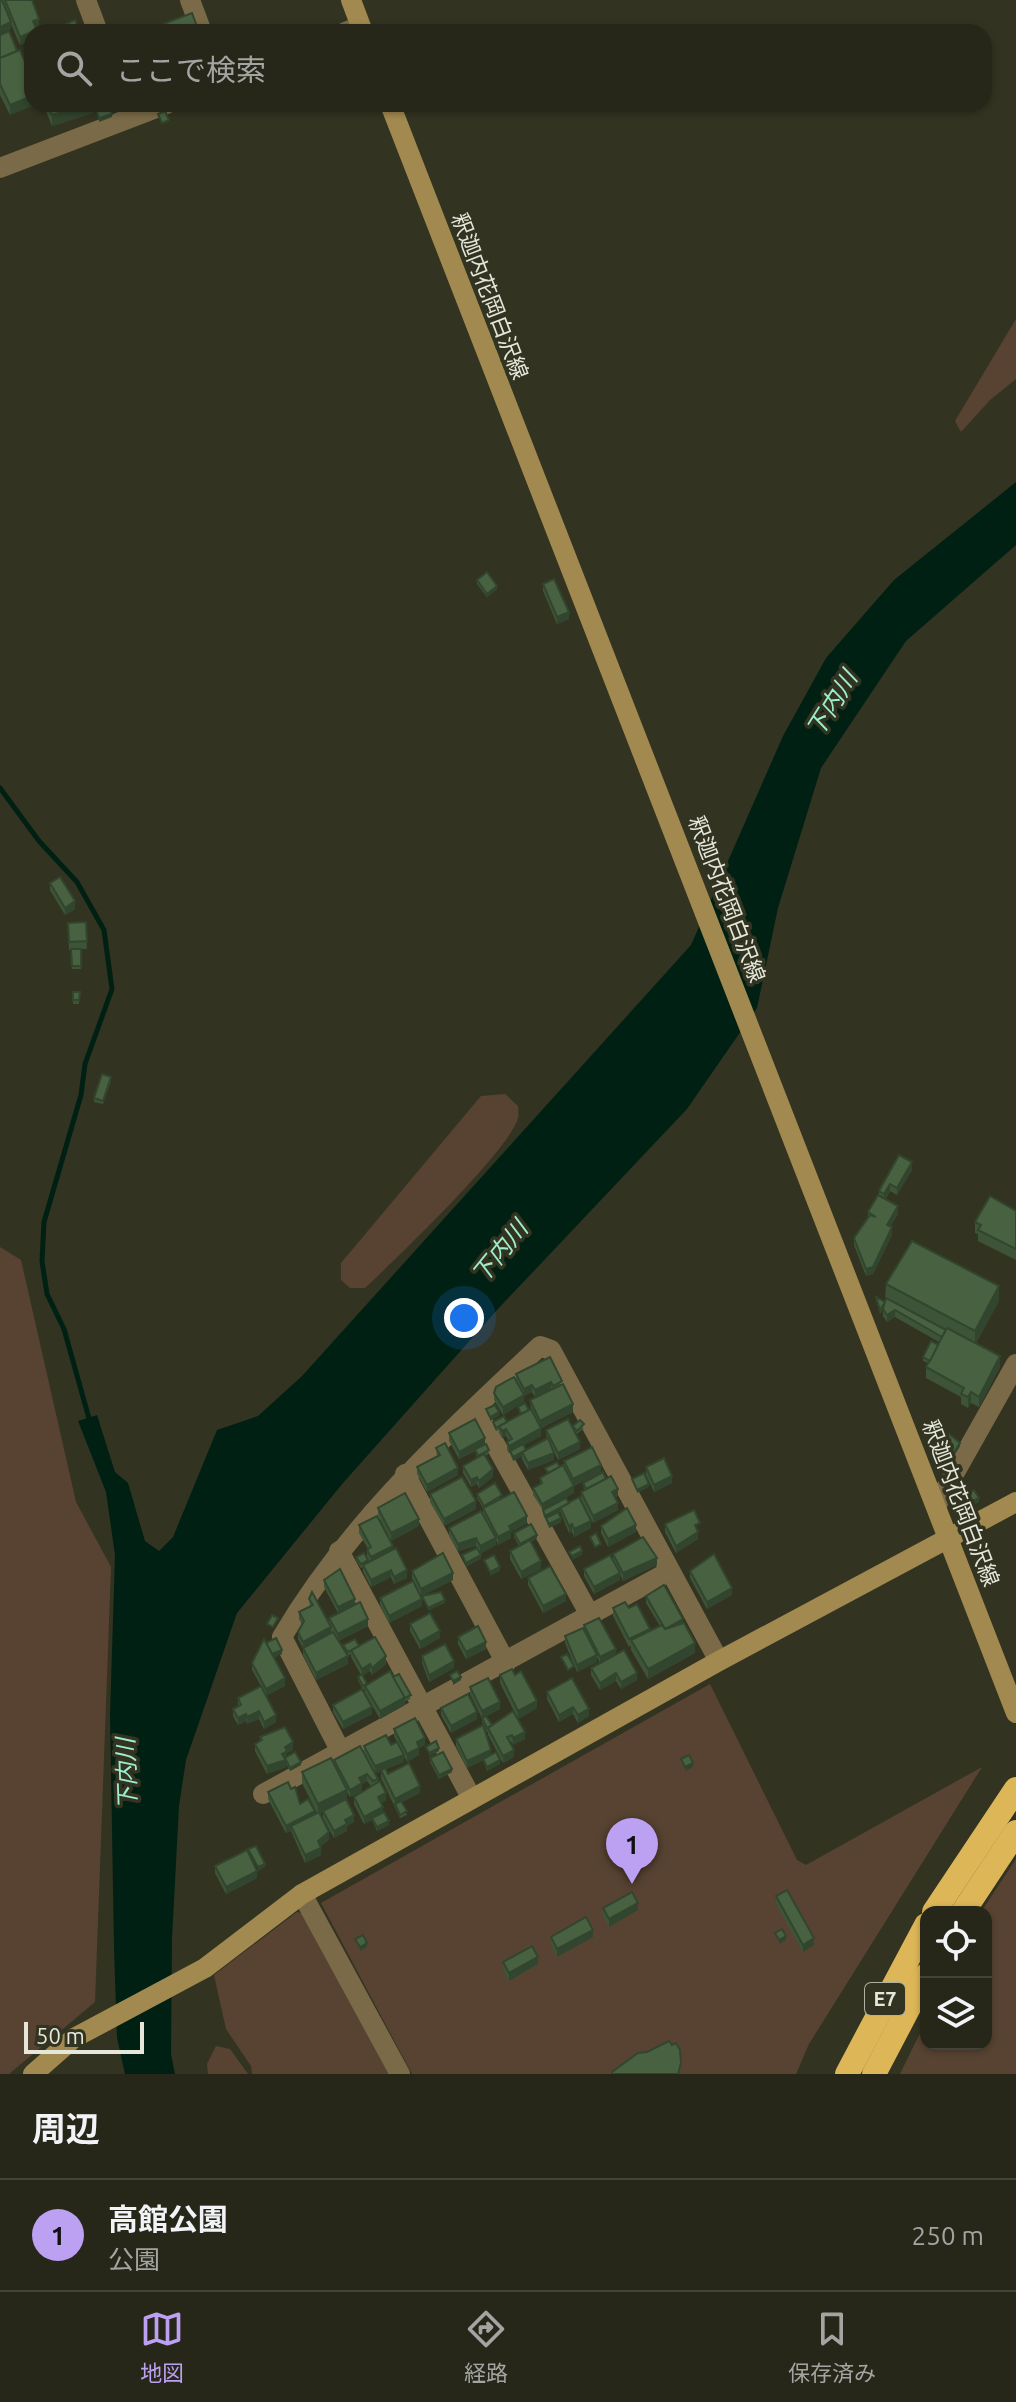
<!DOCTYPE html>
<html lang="ja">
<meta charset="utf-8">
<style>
body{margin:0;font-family:Ubuntu,"Noto Sans JP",sans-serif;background:#2e2f22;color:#f1f3f6}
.controls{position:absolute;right:24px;bottom:24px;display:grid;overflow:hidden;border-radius:16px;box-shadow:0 2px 6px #0004}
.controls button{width:72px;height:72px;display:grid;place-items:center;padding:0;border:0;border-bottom:2px solid #424438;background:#262719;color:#f1f3f6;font:40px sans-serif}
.scale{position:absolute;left:24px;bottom:20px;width:120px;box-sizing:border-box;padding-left:8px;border:4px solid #e5e7db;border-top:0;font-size:22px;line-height:28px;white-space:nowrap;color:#e5e7db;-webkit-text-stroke:6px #323421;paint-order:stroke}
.you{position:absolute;left:464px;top:1318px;width:28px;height:28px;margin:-20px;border:6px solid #fff;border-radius:50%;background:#1a73e8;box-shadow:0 0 0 12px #1a73e833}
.badge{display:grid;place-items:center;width:52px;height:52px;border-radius:50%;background:#bca0f2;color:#111;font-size:26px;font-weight:700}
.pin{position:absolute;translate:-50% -66px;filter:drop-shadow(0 2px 4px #0008)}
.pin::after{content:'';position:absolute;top:42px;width:28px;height:24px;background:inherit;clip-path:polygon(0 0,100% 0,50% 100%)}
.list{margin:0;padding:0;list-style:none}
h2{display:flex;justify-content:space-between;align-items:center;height:104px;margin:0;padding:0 32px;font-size:34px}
h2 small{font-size:26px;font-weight:400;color:#a4a5a2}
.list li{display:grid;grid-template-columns:52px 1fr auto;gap:24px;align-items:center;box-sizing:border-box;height:112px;padding:0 32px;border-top:2px solid #424438}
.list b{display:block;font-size:30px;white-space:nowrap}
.list p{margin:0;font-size:26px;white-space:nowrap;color:#a4a5a2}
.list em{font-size:26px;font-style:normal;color:#a4a5a2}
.icon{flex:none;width:44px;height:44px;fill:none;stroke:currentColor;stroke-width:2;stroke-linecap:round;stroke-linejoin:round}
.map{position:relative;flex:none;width:1016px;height:2074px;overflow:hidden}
.search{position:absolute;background:#262719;box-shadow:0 2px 6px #0004;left:24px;right:24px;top:24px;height:88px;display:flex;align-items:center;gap:20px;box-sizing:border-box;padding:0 28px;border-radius:24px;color:#a4a5a2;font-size:30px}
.sheet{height:216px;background:#262719}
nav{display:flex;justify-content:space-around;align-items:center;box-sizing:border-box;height:112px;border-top:2px solid #424438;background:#262719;font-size:22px;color:#a4a5a2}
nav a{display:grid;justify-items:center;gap:4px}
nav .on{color:#bca0f2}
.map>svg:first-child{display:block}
</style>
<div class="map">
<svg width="1016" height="2074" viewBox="0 0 1016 2074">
<rect width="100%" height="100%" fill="#323421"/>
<g fill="#584332">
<polygon points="1016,319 1016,379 990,400 961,432 955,421"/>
<path d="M505 1094 518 1106C518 1110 519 1114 518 1118 509 1151 395 1260 365 1288H350L341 1280V1263L481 1096Z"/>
<polygon points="0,1247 21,1260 76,1502 111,1567 95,2002 9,2074 0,2074"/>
<polygon points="710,1684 797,1860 806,1865 982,1767 809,2044 796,2074 412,2074 321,1903"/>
<polygon points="1016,1859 1016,2074 900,2074 926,2021 926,2044 986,2044 986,1912 981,1912"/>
<polygon points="297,1912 305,1914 390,2074 252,2074 251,2066 226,2029 214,1975"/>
<polygon points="216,2046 230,2049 248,2074 208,2074 207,2064"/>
</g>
<polygon fill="#002014" points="1016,482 1016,545 906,641 821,768 778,908 757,1008 687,1109 497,1310 343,1483 237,1613 186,1760 179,1806 172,1939 171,2054 175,2074 125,2074 117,2038 114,1948 110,1715 115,1555 106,1492 78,1421 97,1415 115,1472 128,1483 145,1541 159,1551 173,1537 217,1430 258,1416 302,1376 691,945 783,736 826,658 894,580"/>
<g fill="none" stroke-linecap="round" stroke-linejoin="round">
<polyline stroke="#002014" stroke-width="5" points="0,788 39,841 77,882 104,930 112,989 85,1064 81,1095 44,1222 42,1261 47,1294 64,1329 90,1422"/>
<g stroke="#7a6a47" stroke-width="20">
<polyline points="86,0 98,32"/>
<polyline points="190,0 202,32"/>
<polyline points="345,32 360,26"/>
<polyline points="0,168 167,104"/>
<polyline points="475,1408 590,1615"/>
<polyline points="405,1474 506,1663"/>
<polyline points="936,1506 1016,1364"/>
<polyline points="339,1551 471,1797"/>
<path d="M341 1752 282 1637C349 1523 445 1436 540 1346L551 1350 719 1661"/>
<polyline points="263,1794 670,1571"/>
<polyline points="302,1894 400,2074"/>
</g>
<g stroke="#a2894f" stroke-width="20">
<polyline points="351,0 363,32"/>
<polyline points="390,104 1016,1713"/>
<polyline points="33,2074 74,2038 205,1968 302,1894 719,1661 1016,1502"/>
</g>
<g stroke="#ddb658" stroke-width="24">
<polyline points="934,1912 1016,1789"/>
<polyline points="963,1912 1016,1832"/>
<polyline points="847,2074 926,1925"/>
<polyline points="874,2074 926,1975"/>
</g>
</g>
<g fill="#3e5438">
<polygon points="0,0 32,0 39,26 36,27 37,32 32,32 32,55 30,51 30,40 20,45 11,24 11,29"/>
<polygon points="0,35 17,51 10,115 0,95"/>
<polygon points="43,104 93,104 93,113 52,126"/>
<polygon points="477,580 497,589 487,597 477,584"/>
<polygon points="543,584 569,619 557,624 543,591"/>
<polygon points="50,883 75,909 65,915 50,890"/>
<polygon points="86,922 87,949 72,949 81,949 81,969 72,969 71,950 69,950 68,923"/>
<polygon points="73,992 80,992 79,1004 73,1004"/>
<polygon points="111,1081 103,1104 94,1102 94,1098"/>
<polygon points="912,1170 897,1195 890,1191 886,1199 898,1214 890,1226 892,1235 873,1274 866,1276 854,1245 854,1238 868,1218 868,1212 879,1195 879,1191"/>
<polygon points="1016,1211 1016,1260 978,1241 978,1234 975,1233 975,1222"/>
<polygon points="886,1284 999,1301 976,1343 1000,1367 979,1407 971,1403 968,1408 961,1404 961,1397 926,1378 926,1367 928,1363 923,1361 923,1357 939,1342 895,1317 887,1322 883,1316 883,1308 880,1314 876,1300 876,1297 885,1302"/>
<polygon points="516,1374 562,1384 573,1412 541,1428 541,1436 524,1445 526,1450 547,1439 546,1430 573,1429 573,1426 584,1428 577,1434 575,1432 580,1449 558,1460 551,1446 554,1460 528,1470 522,1459 522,1456 513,1461 510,1453 509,1453 507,1450 507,1442 509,1441 506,1436 502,1438 499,1433 499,1430 496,1431 493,1425 493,1422 507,1422 520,1415 518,1407 529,1410 531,1409 530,1400 535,1397 532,1392 524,1396 524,1402 503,1415 494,1400 494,1393 516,1381"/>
<polygon points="449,1433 485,1444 489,1454 485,1456 493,1477 479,1488 477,1484 471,1487 463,1473 463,1466 477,1458 475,1451 459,1459 449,1441"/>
<polygon points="960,1446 949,1464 942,1460 942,1455 940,1453 940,1449"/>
<polygon points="436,1448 458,1475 427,1492 417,1474 417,1467 437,1456"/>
<polygon points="564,1461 601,1472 574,1486 574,1493 552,1505 569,1503 591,1528 574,1537 572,1532 569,1533 560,1511 558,1513 561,1522 549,1528 543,1514 543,1510 533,1495 533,1488 540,1484 540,1478 547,1474 545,1468 560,1467 564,1468"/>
<polygon points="646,1467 672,1483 654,1492 646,1475"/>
<polygon points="583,1483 618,1496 615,1497 618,1510 593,1523 581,1499 581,1492 584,1490"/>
<polygon points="430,1494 476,1509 444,1526 430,1502"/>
<polygon points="477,1494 502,1498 527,1523 511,1532 511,1538 498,1545 496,1540 496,1545 480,1554 476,1546 458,1551 449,1536 449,1528 483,1514 483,1508 477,1498"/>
<polygon points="378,1508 419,1526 391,1541 378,1515"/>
<polygon points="665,1524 700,1530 698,1531 698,1539 676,1553 665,1532"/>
<polygon points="359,1525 393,1549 407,1578 394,1584 391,1577 371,1587 363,1572 363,1567 361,1568 356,1560 356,1557 368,1562 369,1561 367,1557 367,1550 368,1549 359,1533"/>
<polygon points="601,1526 636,1532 608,1547 601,1533"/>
<polygon points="514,1533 537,1538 531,1542 541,1569 521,1579 510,1559 510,1551 519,1546 514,1537"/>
<polygon points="613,1554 657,1565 623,1581 620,1574 620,1580 594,1594 584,1576 584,1569 613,1560"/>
<polygon points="412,1571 453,1580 421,1596 412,1578"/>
<polygon points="690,1571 732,1595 707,1609 690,1578"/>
<polygon points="528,1578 566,1601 543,1613 528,1585"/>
<polygon points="324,1580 355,1604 368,1626 338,1641 343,1648 343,1645 359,1646 386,1664 372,1675 370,1671 363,1675 367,1684 393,1677 411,1699 405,1701 405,1705 380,1719 365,1693 365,1689 363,1690 358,1680 358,1677 361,1675 351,1657 351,1654 348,1656 348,1664 316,1680 303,1655 303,1648 298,1639 298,1632 302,1625 299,1619 299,1612 310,1606 309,1599 329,1624 329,1618 338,1613 324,1587"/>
<polygon points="646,1596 683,1624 695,1653 648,1679 631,1650 631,1646 629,1647 613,1616 613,1608 629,1608 650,1631 660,1626 646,1603"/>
<polygon points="380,1598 422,1606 389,1623 380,1605"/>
<polygon points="410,1624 440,1638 420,1649 410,1631"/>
<polygon points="584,1625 616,1655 637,1680 621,1689 616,1681 600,1690 591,1675 591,1668 600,1663 597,1657 597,1662 577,1672 565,1643 565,1636 584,1630"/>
<polygon points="458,1637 486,1649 466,1659 458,1644"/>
<polygon points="266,1643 282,1654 274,1657 285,1686 266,1696 276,1722 264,1729 259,1719 247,1724 246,1721 238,1725 233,1716 233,1709 238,1706 238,1698 261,1686 252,1670 252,1663"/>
<polygon points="422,1656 454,1668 429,1682 422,1663"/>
<polygon points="500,1675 537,1708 518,1719 500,1683"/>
<polygon points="470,1687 500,1709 486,1716 492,1725 525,1739 513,1745 512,1742 510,1743 514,1757 503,1763 488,1735 488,1732 487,1732 484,1726 491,1755 500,1764 487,1771 483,1760 467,1768 456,1746 456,1739 483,1725 482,1722 482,1718 470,1694"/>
<polygon points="547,1692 589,1716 578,1723 573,1714 559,1722 547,1699"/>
<polygon points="333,1705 372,1714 343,1729 333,1712"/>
<polygon points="441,1708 477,1719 451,1733 441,1715"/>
<polygon points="394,1729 425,1745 419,1748 419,1755 407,1762 404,1756 404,1762 386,1769 388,1774 420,1793 402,1802 407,1815 400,1818 381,1778 381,1771 375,1773 386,1800 381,1803 383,1813 389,1825 377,1831 372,1820 364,1824 354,1804 354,1797 371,1786 367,1781 362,1784 362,1791 350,1797 347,1792 347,1801 354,1822 347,1826 347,1831 334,1838 323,1818 323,1812 320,1814 329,1840 321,1846 321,1855 305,1863 291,1831 286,1833 268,1799 268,1792 315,1814 317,1813 302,1783 302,1772 334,1763 334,1760 364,1753 364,1746 391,1745 397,1742 394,1736"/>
<polygon points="260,1737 293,1750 287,1753 287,1757 301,1765 290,1771 286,1764 286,1767 267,1774 255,1751 255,1744 260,1741"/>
<polygon points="430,1758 452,1772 439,1779 430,1762"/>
<polygon points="215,1866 257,1878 226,1894 215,1873"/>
<polygon points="776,1896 814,1945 803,1952 776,1904"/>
<polygon points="603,1908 638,1910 609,1927 603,1916"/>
<polygon points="551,1937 593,1937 557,1957 551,1944"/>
<polygon points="503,1962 538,1964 509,1981 503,1970"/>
</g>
<g fill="#32452e">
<polygon points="39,19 39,26 33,28 33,21"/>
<polygon points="11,22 11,29 0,34 0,27"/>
<polygon points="32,32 32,40 20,45 20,37"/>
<polygon points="32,96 32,104 38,104 10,115 10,105"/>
<polygon points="87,104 93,104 93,113 52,126 52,115"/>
<polygon points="112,114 112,117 99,122 99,118"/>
<polygon points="497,586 497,589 487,597 487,594"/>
<polygon points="569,612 569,619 557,624 557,617"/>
<polygon points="75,901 75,909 65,915 65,908"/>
<polygon points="912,1162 912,1170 897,1195 897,1188"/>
<polygon points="890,1184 890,1191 884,1202 884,1194"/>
<polygon points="898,1206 898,1214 887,1232 887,1225"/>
<polygon points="892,1227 892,1235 873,1274 866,1276 866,1269"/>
<polygon points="999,1286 999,1301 975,1345 975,1331"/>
<polygon points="895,1310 895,1317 887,1322 887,1315"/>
<polygon points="1000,1356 1000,1367 979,1407 979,1397"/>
<polygon points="551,1382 551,1389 535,1397 535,1390"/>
<polygon points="532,1385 532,1392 524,1396 524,1402 503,1415 503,1407 524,1395 524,1389"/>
<polygon points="971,1392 971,1403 968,1408 968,1397"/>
<polygon points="573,1404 573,1412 540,1428 540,1421"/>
<polygon points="499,1412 499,1416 490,1421 490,1417"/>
<polygon points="541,1428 541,1436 509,1453 509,1446"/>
<polygon points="506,1429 506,1436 502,1438 502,1431"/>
<polygon points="485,1438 485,1445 459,1459 459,1452"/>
<polygon points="580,1442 580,1449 558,1460 558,1453"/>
<polygon points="960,1443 960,1446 949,1464 949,1460"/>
<polygon points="522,1453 522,1456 513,1461 513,1457"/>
<polygon points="554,1453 554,1460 528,1470 528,1463"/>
<polygon points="601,1465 601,1472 573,1486 573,1479"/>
<polygon points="458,1468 458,1475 427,1492 427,1485"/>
<polygon points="493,1469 493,1477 479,1488 479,1481"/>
<polygon points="672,1476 672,1483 654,1492 654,1485"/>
<polygon points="477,1477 477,1484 471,1487 471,1480"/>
<polygon points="649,1484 649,1487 637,1493 637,1490"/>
<polygon points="574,1486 574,1493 542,1511 542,1504"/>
<polygon points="618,1489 618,1496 612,1499 612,1492"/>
<polygon points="979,1498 979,1502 960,1511 960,1507"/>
<polygon points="476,1501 476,1509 444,1526 444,1519"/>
<polygon points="618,1503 618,1510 593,1523 593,1516"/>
<polygon points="560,1508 560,1511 545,1519 545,1516"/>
<polygon points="527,1516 527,1523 511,1532 511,1538 498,1545 498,1537 509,1526"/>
<polygon points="561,1518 561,1522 549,1528 549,1524"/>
<polygon points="419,1519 419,1526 391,1541 391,1533"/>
<polygon points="591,1521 591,1528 574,1537 574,1529"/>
<polygon points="572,1524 572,1532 569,1533 569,1526"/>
<polygon points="636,1525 636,1532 608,1547 608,1539"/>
<polygon points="698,1532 698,1539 676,1553 676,1546"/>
<polygon points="537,1535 537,1538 520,1548 520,1544"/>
<polygon points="476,1538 476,1546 458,1551 458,1544"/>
<polygon points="496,1538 496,1545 480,1554 480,1546"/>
<polygon points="393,1546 393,1553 371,1564 371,1557"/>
<polygon points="582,1551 582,1555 572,1560 572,1556"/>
<polygon points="481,1555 481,1559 466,1567 466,1563"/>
<polygon points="657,1558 657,1565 623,1581 623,1573"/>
<polygon points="541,1561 541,1569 521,1579 521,1572"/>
<polygon points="500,1567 500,1571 490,1576 490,1572"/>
<polygon points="391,1570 391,1577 371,1587 371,1580"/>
<polygon points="407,1570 407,1578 394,1584 394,1577"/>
<polygon points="453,1573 453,1580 421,1596 421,1589"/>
<polygon points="620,1573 620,1580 594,1594 594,1587"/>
<polygon points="732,1588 732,1595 707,1609 707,1602"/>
<polygon points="566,1594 566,1601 543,1613 543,1606"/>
<polygon points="355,1599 355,1606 338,1615 338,1607"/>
<polygon points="422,1599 422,1606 389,1623 389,1616"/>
<polygon points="445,1600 445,1603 428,1611 428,1608"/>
<polygon points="368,1619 368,1626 338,1641 338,1634"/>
<polygon points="683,1619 683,1626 665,1629"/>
<polygon points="331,1627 331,1634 303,1649 303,1642"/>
<polygon points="440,1631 440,1638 420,1649 420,1642"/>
<polygon points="486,1642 486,1649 466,1659 466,1652"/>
<polygon points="695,1643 695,1653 648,1679 648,1669"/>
<polygon points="616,1649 616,1656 600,1664 600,1657"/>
<polygon points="282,1650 282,1654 271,1659 271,1655"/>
<polygon points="597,1655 597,1662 577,1672 577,1665"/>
<polygon points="348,1656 348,1664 316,1680 316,1673"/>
<polygon points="386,1656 386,1664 372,1675 372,1668"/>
<polygon points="454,1661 454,1668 429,1682 429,1675"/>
<polygon points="370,1664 370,1671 362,1676 362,1669"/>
<polygon points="616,1673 616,1681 600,1690 600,1683"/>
<polygon points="637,1673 637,1680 621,1689 621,1682"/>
<polygon points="461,1677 461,1680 453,1685 453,1681"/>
<polygon points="285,1678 285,1686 266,1696 266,1689"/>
<polygon points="405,1697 405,1705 380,1719 380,1711"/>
<polygon points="537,1701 537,1708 518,1719 518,1711"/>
<polygon points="500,1702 500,1709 482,1719 482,1711"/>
<polygon points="372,1707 372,1714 343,1729 343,1722"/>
<polygon points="573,1707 573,1714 559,1722 559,1715"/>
<polygon points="589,1709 589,1716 578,1723 578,1715"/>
<polygon points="259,1711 259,1719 247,1724 247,1717"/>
<polygon points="477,1712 477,1719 451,1733 451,1726"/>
<polygon points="246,1714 246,1721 238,1725 238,1718"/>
<polygon points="276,1715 276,1722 264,1729 264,1722"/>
<polygon points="525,1732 525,1739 513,1745 513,1738"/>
<polygon points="425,1738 425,1745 419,1748 419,1755 407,1762 407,1754 417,1742"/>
<polygon points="293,1742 293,1750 287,1753 287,1758 282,1761 282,1754 285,1747"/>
<polygon points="439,1748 439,1751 429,1757 429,1753"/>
<polygon points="491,1750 491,1757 467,1768 467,1761"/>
<polygon points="514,1750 514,1757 503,1763 503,1756"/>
<polygon points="404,1755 404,1762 375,1774 375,1766"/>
<polygon points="286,1760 286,1767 267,1774 267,1766"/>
<polygon points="500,1760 500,1764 487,1771 487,1767"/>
<polygon points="301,1762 301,1765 290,1771 290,1768"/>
<polygon points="693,1763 693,1767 685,1771 685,1767"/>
<polygon points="452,1769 452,1772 439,1779 439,1775"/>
<polygon points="367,1774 367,1781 362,1784 362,1791 350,1797 350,1790 359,1778"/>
<polygon points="420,1786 420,1793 395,1806 395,1799"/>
<polygon points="347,1790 347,1800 318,1815 318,1804"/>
<polygon points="386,1793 386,1800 378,1804 378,1797"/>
<polygon points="383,1807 383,1814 364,1824 364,1817"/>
<polygon points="315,1811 315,1818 291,1826 291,1831 286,1833 286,1826"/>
<polygon points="354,1815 354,1822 347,1826 347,1831 334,1838 334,1831 345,1820"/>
<polygon points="389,1821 389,1825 377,1831 377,1827"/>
<polygon points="329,1832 329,1840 318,1848 318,1841"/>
<polygon points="321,1848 321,1855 305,1863 305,1855"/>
<polygon points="265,1864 265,1867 258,1871 258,1867"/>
<polygon points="257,1871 257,1878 226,1894 226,1887"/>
<polygon points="638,1903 638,1910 609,1927 609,1919"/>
<polygon points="593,1930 593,1937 557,1957 557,1949"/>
<polygon points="786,1936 786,1940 779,1944 779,1940"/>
<polygon points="814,1938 814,1945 803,1952 803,1945"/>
<polygon points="367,1943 367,1947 360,1951 360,1947"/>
<polygon points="538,1957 538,1964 509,1981 509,1973"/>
</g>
<g fill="#486241" stroke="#32452e" stroke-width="2">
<polygon points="0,0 2,0 11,22 0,27"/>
<polygon points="5,0 32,0 39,19 33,21 37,30 20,37"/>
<polygon points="192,13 199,32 165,32 163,24"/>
<polygon points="75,20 80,32 48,32"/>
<polygon points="150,25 153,32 131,32"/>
<polygon points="9,31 17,51 0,58 0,35"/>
<polygon points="20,50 32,78 32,96 10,105 0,84 0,58"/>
<polygon points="47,104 87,104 52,115"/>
<polygon points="104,104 108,104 112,114 99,118 95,107"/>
<polygon points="165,111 169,120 162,123 158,114"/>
<polygon points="487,572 497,586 487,594 477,580"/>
<polygon points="554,579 569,612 557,617 543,584"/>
<polygon points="60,877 75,901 65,908 50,883"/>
<polygon points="86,922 87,941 69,942 68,923"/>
<polygon points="71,949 81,949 81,966 72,966"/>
<polygon points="73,992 80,992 79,1000 73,1000"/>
<polygon points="102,1074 111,1077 103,1101 94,1098"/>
<polygon points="899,1155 912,1162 897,1188 890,1184 884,1194 879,1191"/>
<polygon points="878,1195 898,1206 887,1225 892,1227 873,1267 866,1269 854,1238 870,1215 876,1217 868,1212"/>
<polygon points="990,1196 1016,1211 1016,1249 978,1230 981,1225 975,1222"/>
<polygon points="912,1241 999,1286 975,1331 886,1284"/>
<polygon points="876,1297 885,1302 880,1310"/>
<polygon points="886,1298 946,1330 942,1337 895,1310 887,1315 883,1309"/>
<polygon points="947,1328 1000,1356 979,1397 971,1392 968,1397 961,1394 964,1388 926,1367"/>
<polygon points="931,1341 938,1345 930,1361 923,1357"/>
<polygon points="550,1357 562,1381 553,1386 551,1382 535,1390 532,1385 524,1389 516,1374"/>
<polygon points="514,1377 524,1395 503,1407 494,1393 496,1387"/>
<polygon points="563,1384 573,1404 540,1421 530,1400"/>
<polygon points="525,1403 529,1410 521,1414 518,1407"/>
<polygon points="495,1405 499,1412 490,1417 486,1409"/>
<polygon points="531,1409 541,1428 509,1446 507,1442 512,1439 506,1429 502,1431 499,1426"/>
<polygon points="504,1416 507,1422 496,1428 493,1422"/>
<polygon points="475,1419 485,1438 459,1452 449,1433"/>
<polygon points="568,1419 580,1442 558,1453 546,1430"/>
<polygon points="580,1420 584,1424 577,1431 573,1426"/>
<polygon points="949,1434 960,1443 949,1460 942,1456 944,1452 940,1449"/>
<polygon points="548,1438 554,1453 528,1463 522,1452"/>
<polygon points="445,1443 458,1468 427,1485 417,1467 440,1455 436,1448"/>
<polygon points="486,1444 489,1450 478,1456 475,1449"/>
<polygon points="523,1444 526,1450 513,1457 510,1451"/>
<polygon points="592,1447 601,1465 573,1479 564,1461"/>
<polygon points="484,1454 493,1469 479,1481 477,1477 471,1480 463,1466"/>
<polygon points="664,1458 672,1476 654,1485 646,1467"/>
<polygon points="557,1462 560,1467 548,1473 545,1468"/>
<polygon points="563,1465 574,1486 542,1504 533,1488 542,1483 540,1478"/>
<polygon points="603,1472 606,1479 586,1489 583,1483"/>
<polygon points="644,1473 649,1484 637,1490 632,1479"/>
<polygon points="611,1476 618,1489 612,1492 618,1503 593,1516 581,1492"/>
<polygon points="462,1477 476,1501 444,1519 430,1494"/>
<polygon points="495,1483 502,1495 484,1506 477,1494"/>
<polygon points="974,1490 979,1498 960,1507 956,1499"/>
<polygon points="514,1492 527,1516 509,1526 511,1530 498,1537 483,1508"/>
<polygon points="405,1493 419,1519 391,1533 378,1508"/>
<polygon points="579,1497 591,1521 574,1529 572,1524 569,1526 560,1507"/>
<polygon points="566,1498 569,1503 545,1516 543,1510"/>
<polygon points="627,1508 636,1525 608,1539 601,1526"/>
<polygon points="694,1510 700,1523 695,1525 698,1532 676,1546 665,1524"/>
<polygon points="481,1511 496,1538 480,1546 476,1538 458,1544 449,1528"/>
<polygon points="558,1512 561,1518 549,1524 546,1518"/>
<polygon points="377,1516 393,1546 371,1557 367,1550 371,1547 359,1525"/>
<polygon points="531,1524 537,1535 520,1544 514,1533"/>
<polygon points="596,1533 601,1544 595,1547 590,1537"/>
<polygon points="643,1537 657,1558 623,1573 613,1554"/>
<polygon points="530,1540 541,1561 521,1572 510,1551"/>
<polygon points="580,1546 582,1551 572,1556 569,1552"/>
<polygon points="396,1548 407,1570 394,1577 391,1570 371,1580 363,1565"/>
<polygon points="477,1548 481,1555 466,1563 462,1555"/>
<polygon points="364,1553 368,1560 361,1564 356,1557"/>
<polygon points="443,1553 453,1573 421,1589 412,1571"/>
<polygon points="714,1554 732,1588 707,1602 690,1571"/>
<polygon points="494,1555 500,1567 490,1572 484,1560"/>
<polygon points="610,1555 620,1573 594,1587 584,1569"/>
<polygon points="550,1566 566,1594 543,1606 528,1578"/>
<polygon points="340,1569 355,1599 338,1607 324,1580"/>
<polygon points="413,1581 422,1599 389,1616 380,1598"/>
<polygon points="664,1585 683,1619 665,1629 646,1596"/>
<polygon points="312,1592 331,1627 303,1642 298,1632 304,1621 299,1612 313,1605 309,1599"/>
<polygon points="441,1592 445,1600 428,1608 422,1596"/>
<polygon points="360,1602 368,1619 338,1634 329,1618"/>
<polygon points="625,1602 629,1608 637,1604 650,1629 629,1639 613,1608"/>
<polygon points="430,1613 440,1631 420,1642 410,1624"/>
<polygon points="272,1615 278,1618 273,1627 267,1624"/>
<polygon points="599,1618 616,1649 600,1657 584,1625"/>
<polygon points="684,1623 695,1643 648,1669 631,1640 662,1625 665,1629"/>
<polygon points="478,1626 486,1642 466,1652 458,1637"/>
<polygon points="583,1628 597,1655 577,1665 565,1636"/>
<polygon points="333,1632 348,1656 316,1673 303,1648"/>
<polygon points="375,1637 386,1656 372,1668 370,1664 362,1669 351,1650"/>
<polygon points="276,1638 282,1650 272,1654 266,1643"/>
<polygon points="264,1639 285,1678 266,1689 252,1663"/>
<polygon points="355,1639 359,1646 348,1652 343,1645"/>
<polygon points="445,1644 454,1661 429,1675 422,1656"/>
<polygon points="624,1650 637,1673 621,1682 616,1673 600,1683 591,1668"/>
<polygon points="567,1654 574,1666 568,1670 561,1657"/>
<polygon points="512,1669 515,1675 521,1671 537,1701 518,1711 500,1675"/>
<polygon points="390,1671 405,1697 380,1711 365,1686"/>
<polygon points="457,1671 461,1677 453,1681 450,1675"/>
<polygon points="362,1674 367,1684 363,1686 358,1677"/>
<polygon points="399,1674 411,1695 405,1698 393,1677"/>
<polygon points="488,1678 500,1702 482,1711 470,1687"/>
<polygon points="572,1678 589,1709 578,1715 573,1707 559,1715 547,1692"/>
<polygon points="261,1686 276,1715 264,1722 259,1711 247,1717 246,1714 238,1718 233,1709 241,1705 238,1698"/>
<polygon points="362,1689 372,1707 343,1722 333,1705"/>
<polygon points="468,1694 477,1712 451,1726 441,1708"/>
<polygon points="513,1711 525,1732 513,1738 512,1735 507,1737 514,1750 503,1756 488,1728"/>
<polygon points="486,1716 492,1725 487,1728 482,1718"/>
<polygon points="415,1718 425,1738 417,1742 419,1748 407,1754 394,1729"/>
<polygon points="483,1725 491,1750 467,1761 456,1739"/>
<polygon points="285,1727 293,1742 285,1747 287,1751 282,1754 286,1760 267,1766 255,1744 262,1740 260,1737"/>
<polygon points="386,1735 391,1745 397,1742 404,1755 375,1766 364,1746"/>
<polygon points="436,1741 439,1748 429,1753 426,1747"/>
<polygon points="360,1746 378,1779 373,1781 367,1774 359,1778 362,1783 350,1790 334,1760"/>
<polygon points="295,1752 301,1762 290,1768 285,1758"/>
<polygon points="443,1752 452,1769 439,1775 430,1758"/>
<polygon points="496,1752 500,1760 487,1767 483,1759"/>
<polygon points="689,1755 693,1763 685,1767 681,1759"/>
<polygon points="331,1758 347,1790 318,1804 302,1772"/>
<polygon points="409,1763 420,1786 395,1799 381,1770 385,1768 388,1774"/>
<polygon points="380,1781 386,1793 378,1797 383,1807 364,1817 354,1797"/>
<polygon points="288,1782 291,1789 295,1787 300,1804 308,1799 315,1811 286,1826 268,1792"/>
<polygon points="346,1799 354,1815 345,1820 347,1824 334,1831 323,1811"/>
<polygon points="401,1801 407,1811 400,1815 395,1804"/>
<polygon points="319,1812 329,1832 318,1841 321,1848 305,1855 291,1826"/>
<polygon points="384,1812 389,1821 377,1827 372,1818"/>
<polygon points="256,1846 265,1864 258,1867 248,1849"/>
<polygon points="247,1850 257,1871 226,1887 215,1866"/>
<polygon points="787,1890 814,1938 803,1945 776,1896"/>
<polygon points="632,1892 638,1903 609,1919 603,1908"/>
<polygon points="586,1917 593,1930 557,1949 551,1937"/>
<polygon points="782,1929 786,1936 779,1940 775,1933"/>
<polygon points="363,1935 367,1943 360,1947 355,1939"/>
<polygon points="532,1946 538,1957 509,1973 503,1962"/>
<polygon points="669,2041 672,2045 676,2043 680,2050 681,2063 678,2074 612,2074 612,2072 638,2053 647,2052"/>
</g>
<g text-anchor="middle" stroke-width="7" stroke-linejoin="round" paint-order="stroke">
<rect fill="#323421" stroke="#afb1a3" stroke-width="2" x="865" y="1983" width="40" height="32" rx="6"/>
<g font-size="20" font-weight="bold" fill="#e5e7db">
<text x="885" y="2006">E7</text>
</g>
<g font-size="22" fill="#e5e7db" stroke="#323421">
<text transform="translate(490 296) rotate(69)" y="8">釈迦内花岡白沢線</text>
<text transform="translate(727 899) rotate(69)" y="8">釈迦内花岡白沢線</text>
<text transform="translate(961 1503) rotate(69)" y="8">釈迦内花岡白沢線</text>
</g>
<g font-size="24" font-style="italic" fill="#9eeecd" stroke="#323421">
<text transform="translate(832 704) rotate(-58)" y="8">下内川</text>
<text transform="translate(500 1252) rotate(-51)" y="8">下内川</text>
<text transform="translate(127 1774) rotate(-92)" y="8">下内川</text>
</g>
</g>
</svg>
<div class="controls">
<button><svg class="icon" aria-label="locate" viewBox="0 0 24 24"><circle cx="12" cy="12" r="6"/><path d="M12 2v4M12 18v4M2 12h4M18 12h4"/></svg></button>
<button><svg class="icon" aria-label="layers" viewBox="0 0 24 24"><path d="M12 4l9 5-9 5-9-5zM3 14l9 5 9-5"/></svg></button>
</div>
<div class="scale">50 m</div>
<div class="you"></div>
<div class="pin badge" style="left:632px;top:1884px">1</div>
<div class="search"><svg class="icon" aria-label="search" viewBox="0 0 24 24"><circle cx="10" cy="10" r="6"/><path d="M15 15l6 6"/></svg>ここで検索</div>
</div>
<section class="sheet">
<h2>周辺<small></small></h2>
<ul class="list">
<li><span class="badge">1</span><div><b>高館公園</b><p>公園</p></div><em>250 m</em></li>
</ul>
</section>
<nav>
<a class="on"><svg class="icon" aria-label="map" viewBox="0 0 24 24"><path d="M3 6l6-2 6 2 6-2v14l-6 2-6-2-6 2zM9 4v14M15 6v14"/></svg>地図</a>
<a><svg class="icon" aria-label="directions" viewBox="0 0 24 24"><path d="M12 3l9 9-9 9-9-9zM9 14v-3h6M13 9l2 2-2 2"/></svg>経路</a>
<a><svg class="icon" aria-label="saved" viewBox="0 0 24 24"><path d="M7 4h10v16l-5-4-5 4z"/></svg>保存済み</a>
</nav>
